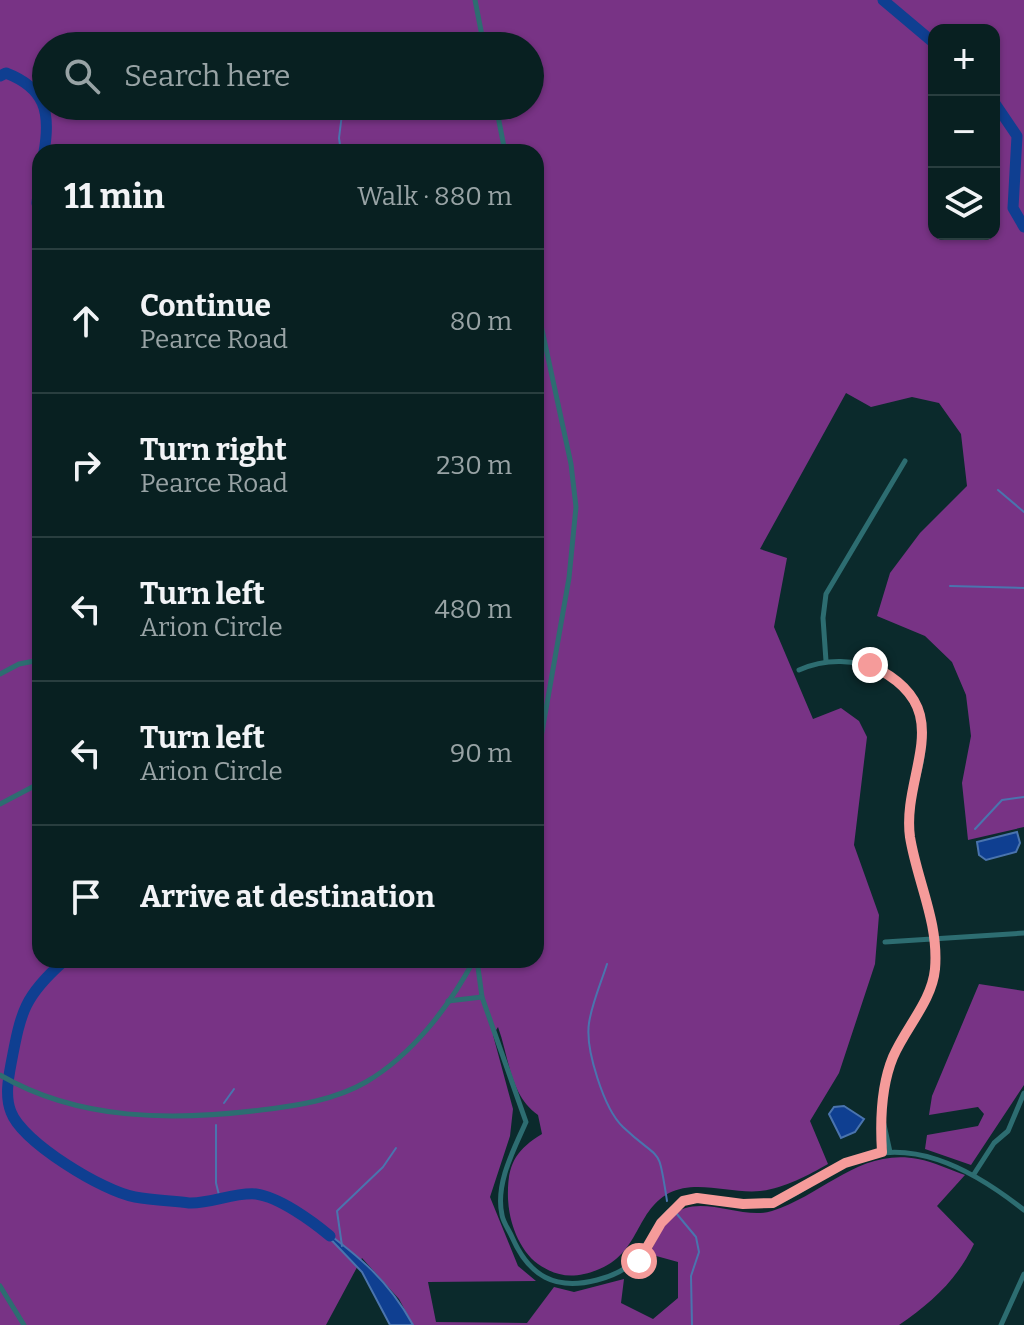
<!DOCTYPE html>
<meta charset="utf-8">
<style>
body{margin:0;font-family:Bitter,serif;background:#11282a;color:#f1f3f6}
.controls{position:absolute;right:24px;top:24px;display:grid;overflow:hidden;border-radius:16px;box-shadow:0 2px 6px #0004}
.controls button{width:72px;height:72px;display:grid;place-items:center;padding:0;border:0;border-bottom:2px solid #293e3f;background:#082021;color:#f1f3f6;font:40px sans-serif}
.stop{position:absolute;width:24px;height:24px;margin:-18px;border:6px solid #f59b9a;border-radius:50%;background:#fff}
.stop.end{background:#f59b9a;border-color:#fff;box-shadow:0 2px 8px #0008}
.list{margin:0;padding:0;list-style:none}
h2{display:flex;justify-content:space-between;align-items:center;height:104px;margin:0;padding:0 32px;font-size:34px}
h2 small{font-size:26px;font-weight:400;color:#98a3a5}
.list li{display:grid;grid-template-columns:52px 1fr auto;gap:24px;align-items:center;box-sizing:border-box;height:144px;padding:0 32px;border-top:2px solid #293e3f}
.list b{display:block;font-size:30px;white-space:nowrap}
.list p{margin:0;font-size:26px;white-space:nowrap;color:#98a3a5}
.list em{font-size:26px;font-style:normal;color:#98a3a5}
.icon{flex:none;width:44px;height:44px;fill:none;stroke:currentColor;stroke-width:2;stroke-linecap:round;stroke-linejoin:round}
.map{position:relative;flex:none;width:1024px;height:1325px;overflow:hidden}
.search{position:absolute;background:#082021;box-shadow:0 2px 6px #0004;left:32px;top:32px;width:512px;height:88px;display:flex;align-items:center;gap:20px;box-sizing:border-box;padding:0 28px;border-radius:44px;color:#98a3a5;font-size:30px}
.panel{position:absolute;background:#082021;box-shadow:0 2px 6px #0004;left:32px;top:144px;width:512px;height:824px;border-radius:24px}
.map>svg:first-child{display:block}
</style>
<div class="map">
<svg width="1024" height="1325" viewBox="0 0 1024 1325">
<rect width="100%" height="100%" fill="#0b2a2c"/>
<g fill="#783385" fill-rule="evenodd">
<path d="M0 0H1024V827L968 840 962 783 971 736 966 695 952 662 925 636 877 616 890 573 920 533 967 486 961 434 939 403 912 397 871 407 846 393 760 549 787 558 774 627 813 719 841 708 859 721 867 737 854 845 879 915 875 964 839 1073 810 1121 828 1164C809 1175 782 1189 760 1191 732 1194 696 1179 669 1193 631 1214 642 1261 584 1274 566 1278 553 1274 538 1264 519 1250 509 1222 508 1199 507 1166 514 1151 542 1134L538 1115C510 1096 509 1057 498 1027L493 1035 513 1109 510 1136 490 1197 518 1266 536 1281 428 1282 436 1322 527 1323 554 1287 574 1292 624 1279 621 1303 653 1319 678 1298V1262L649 1254C656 1242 662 1227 671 1217 697 1191 741 1221 772 1211 824 1195 859 1148 918 1159 934 1162 950 1170 965 1175L937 1206 974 1244C957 1280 931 1303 899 1325H413L399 1299 362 1258 326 1325H0ZM934 30H994V234H934ZM46 46H530V106H46ZM40 152H536V960H40Z"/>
<polygon points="979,984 1024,991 1024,1085 971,1165 925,1149 927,1135 978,1126 984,1114 978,1107 929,1115 932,1096"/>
</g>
<g fill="#0f3f91" stroke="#4a74ae" stroke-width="2">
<polygon points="1017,832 1020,843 1016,852 986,860 979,855 977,842"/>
<polygon points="844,1106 864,1119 855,1132 841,1138 829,1114 834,1107"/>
<path d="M319 1227C359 1256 389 1281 413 1325H390L362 1272Z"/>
</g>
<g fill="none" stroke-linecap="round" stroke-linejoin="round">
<g stroke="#4a74ae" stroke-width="2">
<polyline points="362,46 363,39"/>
<polyline points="341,152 339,138 343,106"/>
<polyline points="998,490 1024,512"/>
<polyline points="950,586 1024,588"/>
<polyline points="975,829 1002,800 1024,797"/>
<path d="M607 964C601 983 592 1003 589 1023 585 1049 604 1109 623 1127 662 1164 658 1142 667 1201"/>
<polyline points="224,1103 234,1089"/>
<polyline points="216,1125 216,1183 220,1199"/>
<polyline points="676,1213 696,1237 699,1252 691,1276 692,1325"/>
<polyline points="342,1246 337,1211 383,1167 396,1148"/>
</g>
<g stroke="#0f3f91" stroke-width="11">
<polyline points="883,0 934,43"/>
<path d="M0 76 6 73C45 88 51 112 44 152"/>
<polyline points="994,102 1017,136 1013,208 1024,227"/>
<polyline points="40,175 37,203 40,216"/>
<path d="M65 960C24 996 21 1011 11 1064 8 1080 5 1097 11 1112 22 1142 104 1192 135 1197 152 1200 172 1201 189 1203 211 1204 234 1192 256 1194 279 1197 312 1221 330 1236"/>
</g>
<g stroke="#2d6d71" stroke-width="5">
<polyline points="475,0 484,46"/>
<polyline points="496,106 505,152"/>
<polyline points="536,302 571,464 576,507 569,578 536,766"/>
<polyline points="826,661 823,618 826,594 905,461"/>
<path d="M799 670C853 646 919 674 923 739 925 771 905 800 910 834 916 880 941 923 935 970 931 1002 905 1028 893 1057 881 1087 880 1121 882 1152"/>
<polyline points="0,674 19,664 40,660"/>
<polyline points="0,804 40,783"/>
<polyline points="885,942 1024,933"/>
<path d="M477 960 482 997 526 1122C514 1149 495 1184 502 1215 503 1222 509 1230 512 1237 529 1276 555 1291 597 1280 658 1265 644 1220 683 1202 710 1189 744 1210 773 1203 797 1197 819 1176 842 1165 907 1132 972 1169 1024 1210"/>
<polyline points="448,1001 482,997"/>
<path d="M0 1075C79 1121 173 1121 261 1110 296 1106 335 1100 366 1082 412 1055 449 1007 474 960"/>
<polyline points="883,1120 890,1152"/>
<polyline points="974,1174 994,1143 1008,1131 1024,1093"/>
<polyline points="0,1286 24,1325"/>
<polyline points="1001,1325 1024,1274"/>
</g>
</g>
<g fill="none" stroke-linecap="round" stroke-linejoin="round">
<path stroke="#f59b9a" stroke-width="10" d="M639 1261 661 1223 683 1201 697 1198 743 1204 773 1203 845 1163 882 1152C880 1121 881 1086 893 1057 906 1027 932 1001 935 969 939 922 917 881 910 837 901 771 963 708 870 665"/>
</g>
</svg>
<div class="controls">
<button>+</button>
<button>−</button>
<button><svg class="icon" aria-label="layers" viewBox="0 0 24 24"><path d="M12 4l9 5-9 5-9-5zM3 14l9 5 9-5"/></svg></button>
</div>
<div class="stop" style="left:639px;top:1261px"></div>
<div class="stop end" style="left:870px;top:665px"></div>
<div class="search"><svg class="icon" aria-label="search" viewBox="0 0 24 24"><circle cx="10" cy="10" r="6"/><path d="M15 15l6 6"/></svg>Search here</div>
<section class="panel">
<h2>11 min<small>Walk · 880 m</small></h2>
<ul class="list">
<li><svg class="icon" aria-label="ahead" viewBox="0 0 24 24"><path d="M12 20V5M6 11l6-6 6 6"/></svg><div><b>Continue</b><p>Pearce Road</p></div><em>80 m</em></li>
<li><svg class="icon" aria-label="right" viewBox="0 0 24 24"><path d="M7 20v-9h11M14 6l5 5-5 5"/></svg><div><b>Turn right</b><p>Pearce Road</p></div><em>230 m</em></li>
<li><svg class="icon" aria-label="left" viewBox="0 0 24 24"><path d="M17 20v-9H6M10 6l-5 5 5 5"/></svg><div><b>Turn left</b><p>Arion Circle</p></div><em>480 m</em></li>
<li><svg class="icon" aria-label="left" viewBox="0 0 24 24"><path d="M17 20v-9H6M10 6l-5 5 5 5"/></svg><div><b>Turn left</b><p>Arion Circle</p></div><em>90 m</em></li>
<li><svg class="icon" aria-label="arrive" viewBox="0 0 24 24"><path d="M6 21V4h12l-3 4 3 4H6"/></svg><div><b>Arrive at destination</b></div></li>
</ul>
</section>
</div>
